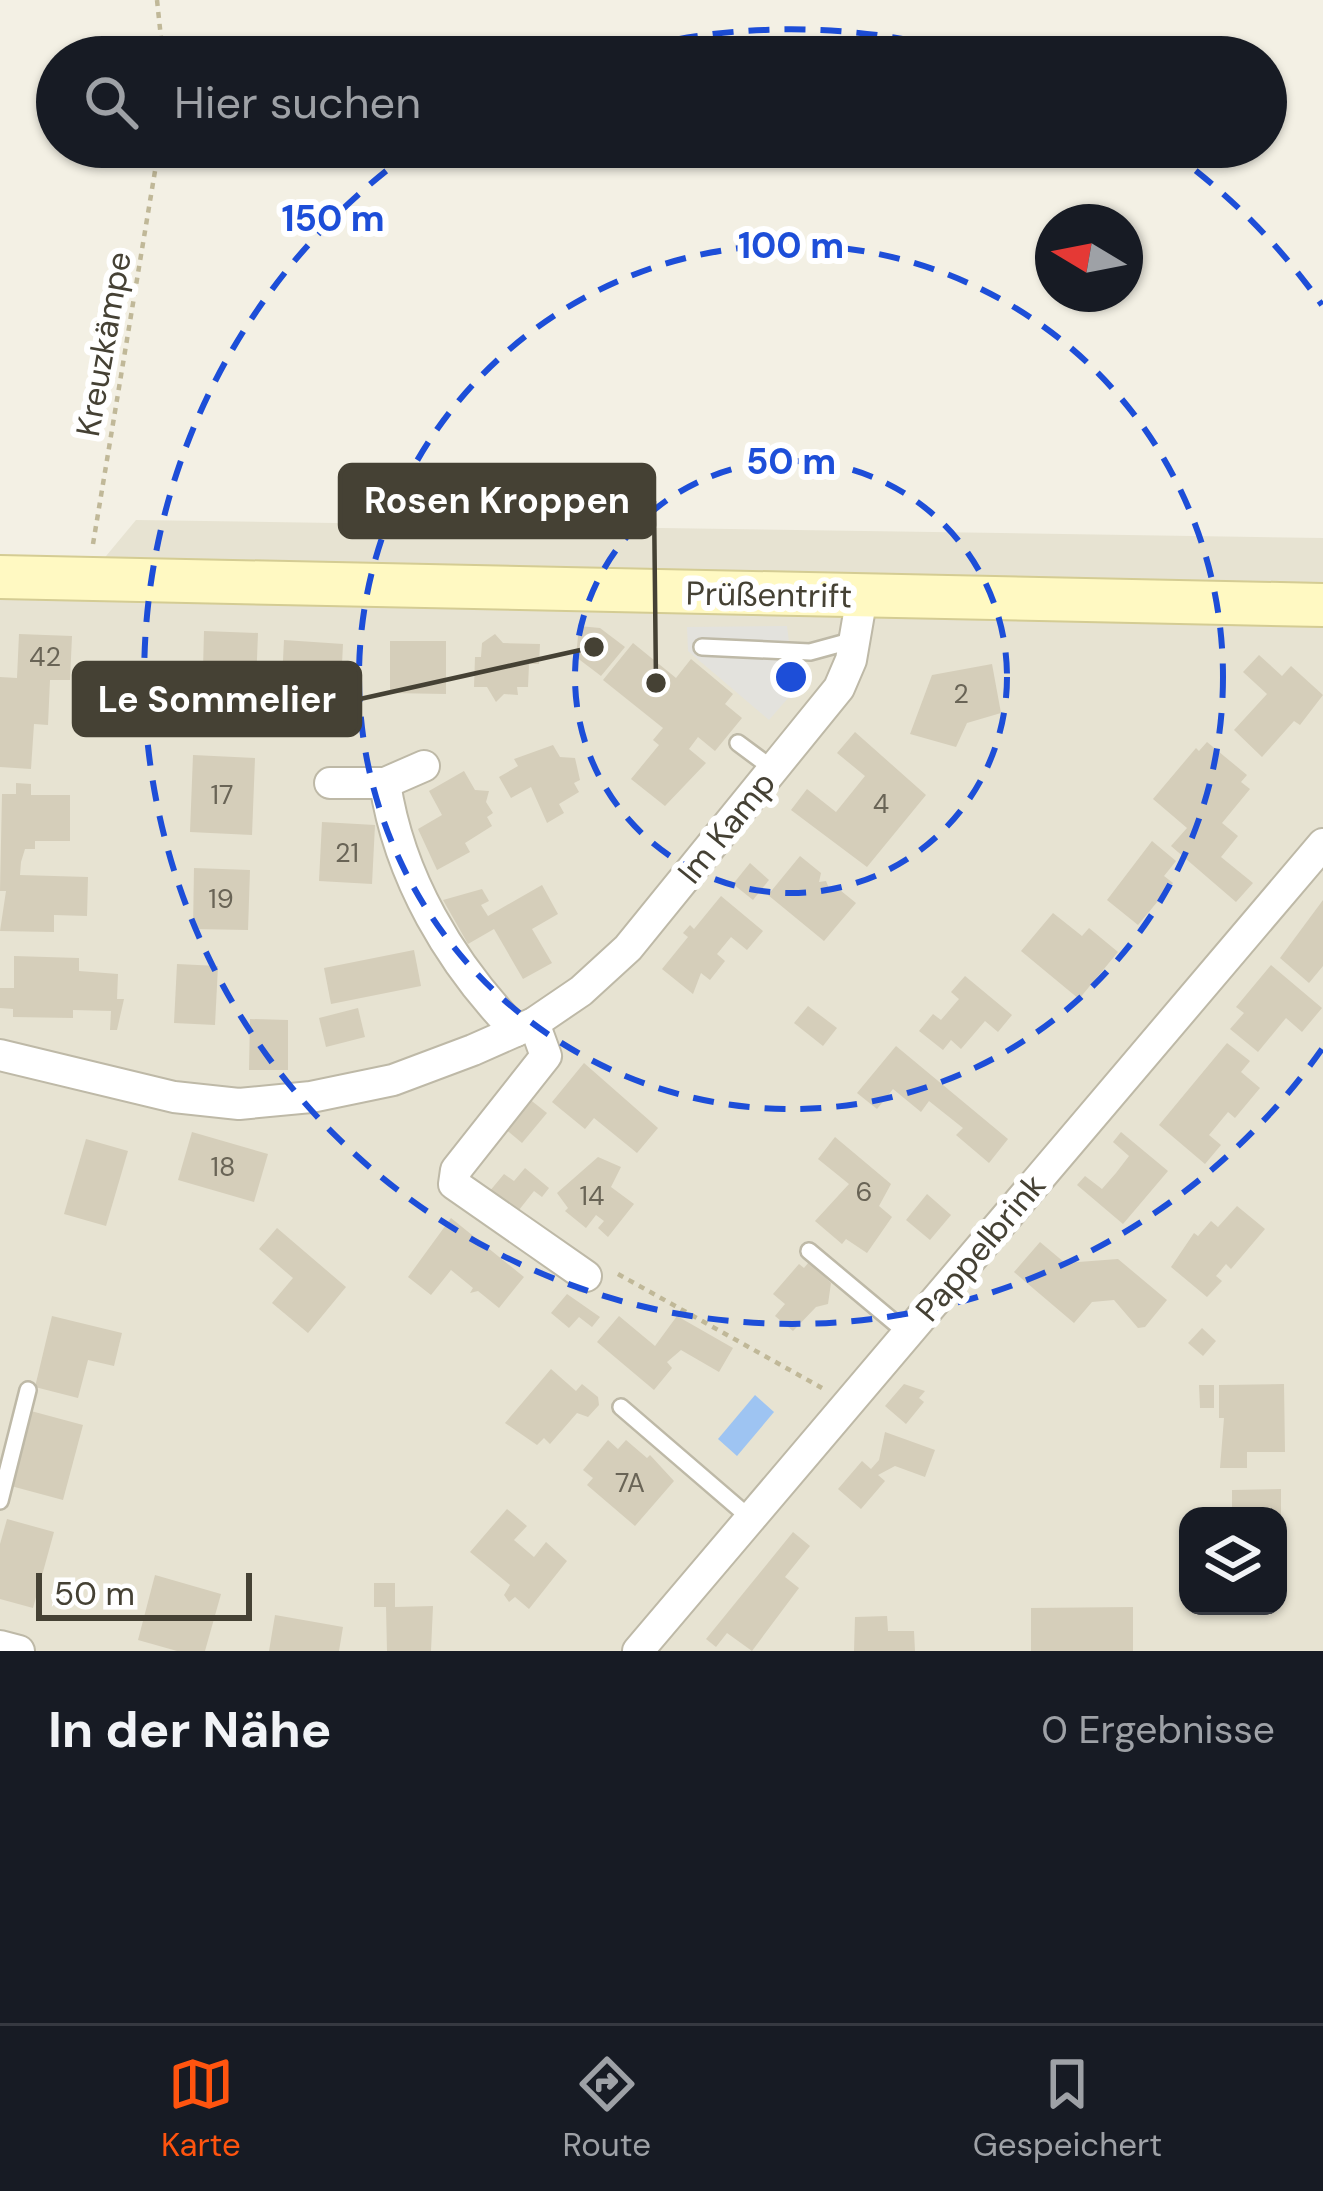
<!DOCTYPE html>
<html lang="de">
<meta charset="utf-8">
<style>
body{margin:0;font-family:"DM Sans",sans-serif;background:#242831;color:#f1f3f6}
.controls{position:absolute;right:36px;bottom:36px;display:grid;overflow:hidden;border-radius:24px;box-shadow:0 3px 9px #0004}
.controls button{width:108px;height:108px;display:grid;place-items:center;padding:0;border:0;border-bottom:3px solid #363941;background:#171b24;color:#f1f3f6;font:60px sans-serif}
.compass{position:absolute;left:1035px;top:204px;width:108px;height:108px;border-radius:50%;background:#171b24;box-shadow:0 3px 9px #0004;rotate:280deg}
.scale{position:absolute;left:36px;bottom:30px;width:216px;box-sizing:border-box;padding-left:12px;border:6px solid #454134;border-top:0;font-size:33px;line-height:42px;white-space:nowrap;color:#454134;-webkit-text-stroke:9px #fff;paint-order:stroke}
.list{margin:0;padding:0;list-style:none}
h2{display:flex;justify-content:space-between;align-items:center;height:156px;margin:0;padding:0 48px;font-size:51px}
h2 small{font-size:39px;font-weight:400;color:#9ea1a6}
.icon{flex:none;width:66px;height:66px;fill:none;stroke:currentColor;stroke-width:2;stroke-linecap:round;stroke-linejoin:round}
.map{position:relative;flex:none;width:1323px;height:1651px;overflow:hidden}
.search{position:absolute;background:#171b24;box-shadow:0 3px 9px #0004;left:36px;right:36px;top:36px;height:132px;display:flex;align-items:center;gap:30px;box-sizing:border-box;padding:0 42px;border-radius:66px;color:#9ea1a6;font-size:45px}
.sheet{height:372px;background:#171b24}
nav{display:flex;justify-content:space-around;align-items:center;box-sizing:border-box;height:168px;border-top:3px solid #363941;background:#171b24;font-size:33px;color:#9ea1a6}
nav a{display:grid;justify-items:center;gap:6px}
nav .on{color:#ff540f}
.map>svg:first-child{display:block}
</style>
<div class="map">
<svg width="1323" height="1651" viewBox="0 0 1323 1651">
<rect width="100%" height="100%" fill="#f3f0e4"/>
<path fill="#e7e3d2" fill-rule="evenodd" d="M136 520 1323 538V1651H0V595L72 597ZM1188 1516H1278V1606H1188Z"/>
<polygon fill="#e3e2dd" points="787,626 792,666 773,682 789,697 769,720 688,651 687,627"/>
<polygon fill="#9ec4f2" points="755,1395 774,1412 737,1456 718,1439"/>
<g fill="#d5ceba">
<polygon points="579,626 600,628 625,647 601,676 576,657"/>
<polygon points="204,631 258,633 255,710 202,708"/>
<polygon points="19,634 72,636 70,680 50,680 48,725 34,724 31,769 0,767 0,677 17,678"/>
<polygon points="495,634 503,643 540,644 539,664 529,664 528,687 517,687 518,695 504,694 496,702 487,687 474,687 475,657 481,657 482,643"/>
<polygon points="284,640 343,644 341,684 282,680"/>
<polygon points="390,641 446,641 446,694 390,693"/>
<polygon points="633,643 676,678 691,659 733,694 725,704 742,718 715,751 698,737 689,749 706,763 665,806 631,779 659,745 653,740 663,728 603,680"/>
<polygon points="1259,655 1282,676 1291,666 1323,695 1300,725 1294,721 1262,757 1234,730 1267,694 1243,672"/>
<polygon points="992,664 1001,713 967,723 956,747 910,734 932,675"/>
<polygon points="855,732 926,795 867,867 791,810 807,789 836,812 865,776 837,753"/>
<polygon points="1207,742 1247,775 1241,782 1250,789 1222,823 1238,836 1221,857 1253,883 1236,902 1171,846 1187,828 1153,799 1196,748 1199,751"/>
<polygon points="553,745 560,757 575,758 580,780 574,783 579,792 559,804 564,813 547,823 531,787 511,798 499,777 518,766 514,759"/>
<polygon points="193,755 255,758 252,835 190,832"/>
<polygon points="464,771 475,790 489,791 486,802 493,813 487,817 492,826 465,843 470,852 437,870 418,829 442,815 429,791"/>
<polygon points="16,783 31,784 31,795 70,795 70,841 35,841 35,849 25,849 21,862 20,875 88,877 87,916 54,915 54,932 0,931 6,891 0,891 2,794 16,794"/>
<polygon points="322,822 375,825 372,884 319,881"/>
<polygon points="1152,841 1176,861 1164,876 1173,883 1138,925 1107,900"/>
<polygon points="800,856 821,873 819,882 826,881 830,891 835,886 856,903 824,941 768,895"/>
<polygon points="750,863 769,880 753,900 733,884"/>
<polygon points="194,868 250,870 248,930 193,929"/>
<polygon points="542,885 558,914 532,929 552,963 523,979 494,929 468,944 443,900 482,889 489,901 481,905 488,916"/>
<polygon points="721,896 763,931 747,950 731,937 717,954 725,961 710,980 701,973 693,994 662,969 688,937 683,933 690,925 694,929"/>
<polygon points="1323,900 1323,966 1309,983 1280,958"/>
<polygon points="1053,913 1082,936 1089,928 1118,952 1079,999 1021,951"/>
<polygon points="414,950 421,986 331,1004 324,968"/>
<polygon points="14,956 79,958 79,971 118,974 117,999 124,999 117,1030 110,1030 111,1011 73,1010 73,1018 13,1017 13,1009 0,1008 0,988 14,988"/>
<polygon points="177,964 218,966 215,1025 174,1023"/>
<polygon points="1271,965 1322,1008 1302,1032 1286,1018 1258,1052 1230,1029 1244,1013 1236,1007"/>
<polygon points="965,976 1012,1015 998,1032 985,1021 961,1049 951,1040 943,1050 919,1031 933,1014 941,1020 959,999 951,992"/>
<polygon points="808,1006 837,1028 823,1046 794,1023"/>
<polygon points="358,1008 365,1037 326,1047 319,1018"/>
<polygon points="250,1019 288,1020 288,1070 249,1070"/>
<polygon points="1227,1043 1250,1061 1241,1072 1260,1088 1235,1118 1228,1112 1209,1135 1221,1145 1205,1164 1159,1125"/>
<polygon points="896,1046 1008,1139 989,1163 956,1135 963,1128 929,1101 921,1112 893,1089 877,1109 857,1093"/>
<polygon points="584,1063 658,1128 637,1153 594,1118 585,1129 552,1102"/>
<polygon points="528,1098 547,1113 522,1143 504,1128"/>
<polygon points="192,1132 268,1154 254,1202 178,1180"/>
<polygon points="1121,1132 1168,1171 1123,1224 1077,1185 1085,1176 1102,1189 1116,1173 1129,1156 1113,1142"/>
<polygon points="835,1137 891,1184 879,1206 892,1217 867,1253 846,1239 842,1244 815,1221 849,1184 818,1159"/>
<polygon points="86,1139 128,1151 106,1226 64,1214"/>
<polygon points="598,1157 621,1167 611,1187 634,1204 608,1237 598,1228 604,1221 596,1215 586,1228 565,1211 568,1208 557,1193"/>
<polygon points="525,1168 549,1188 542,1197 534,1191 519,1210 489,1192 504,1174 514,1181"/>
<polygon points="927,1194 951,1215 930,1240 906,1220"/>
<polygon points="1237,1206 1265,1229 1231,1269 1226,1264 1216,1276 1222,1281 1207,1297 1171,1267 1194,1233 1198,1236 1211,1221 1218,1227"/>
<polygon points="451,1218 524,1277 499,1308 478,1291 470,1293 473,1288 451,1270 431,1295 408,1277"/>
<polygon points="277,1228 346,1287 308,1333 272,1303 293,1278 259,1249"/>
<polygon points="1040,1242 1065,1263 1118,1259 1167,1300 1145,1327 1138,1328 1114,1300 1092,1302 1074,1323 1014,1272"/>
<polygon points="809,1262 831,1283 828,1304 816,1307 793,1331 775,1316 785,1304 773,1294 799,1264 804,1268"/>
<polygon points="567,1294 600,1317 592,1327 579,1317 569,1328 551,1313"/>
<polygon points="52,1316 122,1333 114,1366 88,1360 78,1398 35,1387"/>
<polygon points="619,1316 655,1346 677,1316 733,1348 719,1372 681,1350 667,1362 672,1368 654,1390 597,1342"/>
<polygon points="1202,1328 1216,1341 1203,1356 1188,1343"/>
<polygon points="551,1369 576,1391 582,1384 598,1397 599,1405 588,1417 577,1413 550,1444 544,1438 537,1445 505,1423"/>
<polygon points="904,1384 925,1391 919,1398 924,1402 906,1424 885,1406"/>
<polygon points="1284,1384 1285,1452 1247,1452 1247,1468 1220,1468 1224,1418 1219,1418 1219,1385"/>
<polygon points="1199,1385 1214,1385 1214,1408 1200,1408"/>
<polygon points="31,1411 83,1425 63,1500 11,1486"/>
<polygon points="885,1432 935,1450 925,1477 895,1466 878,1475 885,1481 861,1509 838,1489 862,1461 871,1469 879,1460"/>
<polygon points="608,1440 618,1449 626,1440 647,1458 650,1455 674,1481 635,1526 587,1485 593,1478 583,1470"/>
<polygon points="1281,1489 1281,1516 1232,1516 1232,1490"/>
<polygon points="507,1509 527,1526 514,1540 534,1557 546,1542 567,1561 529,1609 515,1597 509,1602 504,1595 510,1585 470,1552"/>
<polygon points="7,1519 54,1532 33,1608 0,1599 0,1544"/>
<polygon points="793,1532 810,1546 785,1577 799,1588 752,1651 727,1633 716,1647 706,1639"/>
<polygon points="155,1575 221,1594 205,1651 177,1651 138,1640"/>
<polygon points="374,1583 395,1583 395,1607 433,1606 431,1651 387,1651 386,1607 374,1607"/>
<polygon points="1133,1607 1133,1651 1031,1651 1031,1608"/>
<polygon points="275,1615 343,1627 339,1651 269,1651"/>
<polygon points="887,1616 888,1631 914,1631 915,1651 854,1651 855,1617"/>
</g>
<g fill="none" stroke-linecap="round" stroke-linejoin="round">
<defs>
<g id="lane">
<polyline points="702,647 810,652 854,640"/>
<polyline points="738,743 773,769"/>
<polyline points="809,1251 907,1333"/>
<polyline points="621,1407 750,1518"/>
<polyline points="0,1501 28,1390"/>
</g>
<g id="street">
<path d="M330 783H385C399 877 450 963 516 1031"/>
<polyline points="385,783 424,766"/>
<polyline points="534,1023 546,1056 456,1170 454,1184 586,1276"/>
<polyline points="0,1055 174,1097 239,1104 311,1097 393,1080 473,1050 534,1023 581,991 628,948 839,688 851,660 862,596"/>
<polyline points="0,1646 19,1651"/>
<polyline points="638,1651 1323,844"/>
</g>
<polyline id="secondary" points="0,577 1323,605"/>
</defs>
<use href="#lane" stroke="#beb9a7" stroke-width="20"/>
<use href="#street" stroke="#beb9a7" stroke-width="34"/>
<use href="#secondary" stroke="#d4cc93" stroke-width="46"/>
<g stroke="#c0b898" stroke-width="4.5" stroke-dasharray="6 6" stroke-linecap="butt">
<polyline points="157,0 163,57"/>
<polyline points="93,544 159,147"/>
<polyline points="618,1274 822,1388"/>
</g>
<use href="#lane" stroke="#fff" stroke-width="15"/>
<use href="#street" stroke="#fff" stroke-width="30"/>
<use href="#secondary" stroke="#fff9c2" stroke-width="42"/>
</g>
<g fill="none" stroke="#1d4ed8" stroke-width="6" stroke-dasharray="21 15">
<circle cx="791" cy="677" r="216"/>
<circle cx="791" cy="677" r="432"/>
<path d="M1322 1049A648 648 0 1 1 415 149M607 56A648 648 0 0 1 975 56M1167 149A648 648 0 0 1 1322 305"/>
</g>
<g text-anchor="middle" stroke-width="12" stroke-linejoin="round" paint-order="stroke">
<g font-size="27" fill="#696456">
<text x="45" y="666">42</text>
<text x="961" y="703">2</text>
<text x="222" y="804">17</text>
<text x="881" y="813">4</text>
<text x="347" y="862">21</text>
<text x="221" y="908">19</text>
<text x="223" y="1176">18</text>
<text x="864" y="1201">6</text>
<text x="592" y="1205">14</text>
<text x="630" y="1492">7A</text>
</g>
<g font-size="33" fill="#454134" stroke="#fff">
<text transform="translate(103 344) rotate(-80)" y="12">Kreuzkämpe</text>
<text transform="translate(769 594) rotate(1)" y="12">Prüßentrift</text>
<text transform="translate(726 827) rotate(-51)" y="12">Im Kamp</text>
<text transform="translate(980 1247) rotate(-50)" y="12">Pappelbrink</text>
</g>
</g>
<circle cx="791" cy="677" r="18" fill="#1d4ed8" stroke="#fff" stroke-width="6"/>
<g font-size="36" text-anchor="middle" font-weight="bold" fill="#1d4ed8" stroke="#fff" stroke-width="12" stroke-linejoin="round" paint-order="stroke">
<text x="333" y="231">150 m</text>
<text x="791" y="258">100 m</text>
<text x="791" y="474">50 m</text>
</g>
<path fill="none" stroke="#454134" stroke-width="4.5" d="M656 683L654 501M594 647L360 699"/>
<g fill="#454134" stroke="#fff" stroke-width="4.5">
<circle cx="656" cy="683" r="12"/>
<circle cx="594" cy="647" r="12"/>
</g>
<g fill="#454134" stroke="#454134" stroke-width="4.5">
<rect x="340" y="465" width="314" height="72" rx="12"/>
<rect x="74" y="663" width="286" height="72" rx="12"/>
</g>
<g font-size="36" text-anchor="middle" font-weight="bold" fill="#fff">
<text x="497" y="513">Rosen Kroppen</text>
<text x="217" y="712">Le Sommelier</text>
</g>
</svg>
<div class="controls">
<button><svg class="icon" aria-label="layers" viewBox="0 0 24 24"><path d="M12 4l9 5-9 5-9-5zM3 14l9 5 9-5"/></svg></button>
</div>
<svg class="compass" viewBox="-18 -18 36 36"><path d="M0-13l5 13h-10z" fill="#e53935"/><path d="M0 13l5-13h-10z" fill="#9ea1a6"/></svg>
<div class="scale">50 m</div>
<div class="search"><svg class="icon" aria-label="search" viewBox="0 0 24 24"><circle cx="10" cy="10" r="6"/><path d="M15 15l6 6"/></svg>Hier suchen</div>
</div>
<section class="sheet">
<h2>In der Nähe<small>0 Ergebnisse</small></h2>
<ul class="list">
</ul>
</section>
<nav>
<a class="on"><svg class="icon" aria-label="map" viewBox="0 0 24 24"><path d="M3 6l6-2 6 2 6-2v14l-6 2-6-2-6 2zM9 4v14M15 6v14"/></svg>Karte</a>
<a><svg class="icon" aria-label="directions" viewBox="0 0 24 24"><path d="M12 3l9 9-9 9-9-9zM9 14v-3h6M13 9l2 2-2 2"/></svg>Route</a>
<a><svg class="icon" aria-label="saved" viewBox="0 0 24 24"><path d="M7 4h10v16l-5-4-5 4z"/></svg>Gespeichert</a>
</nav>
